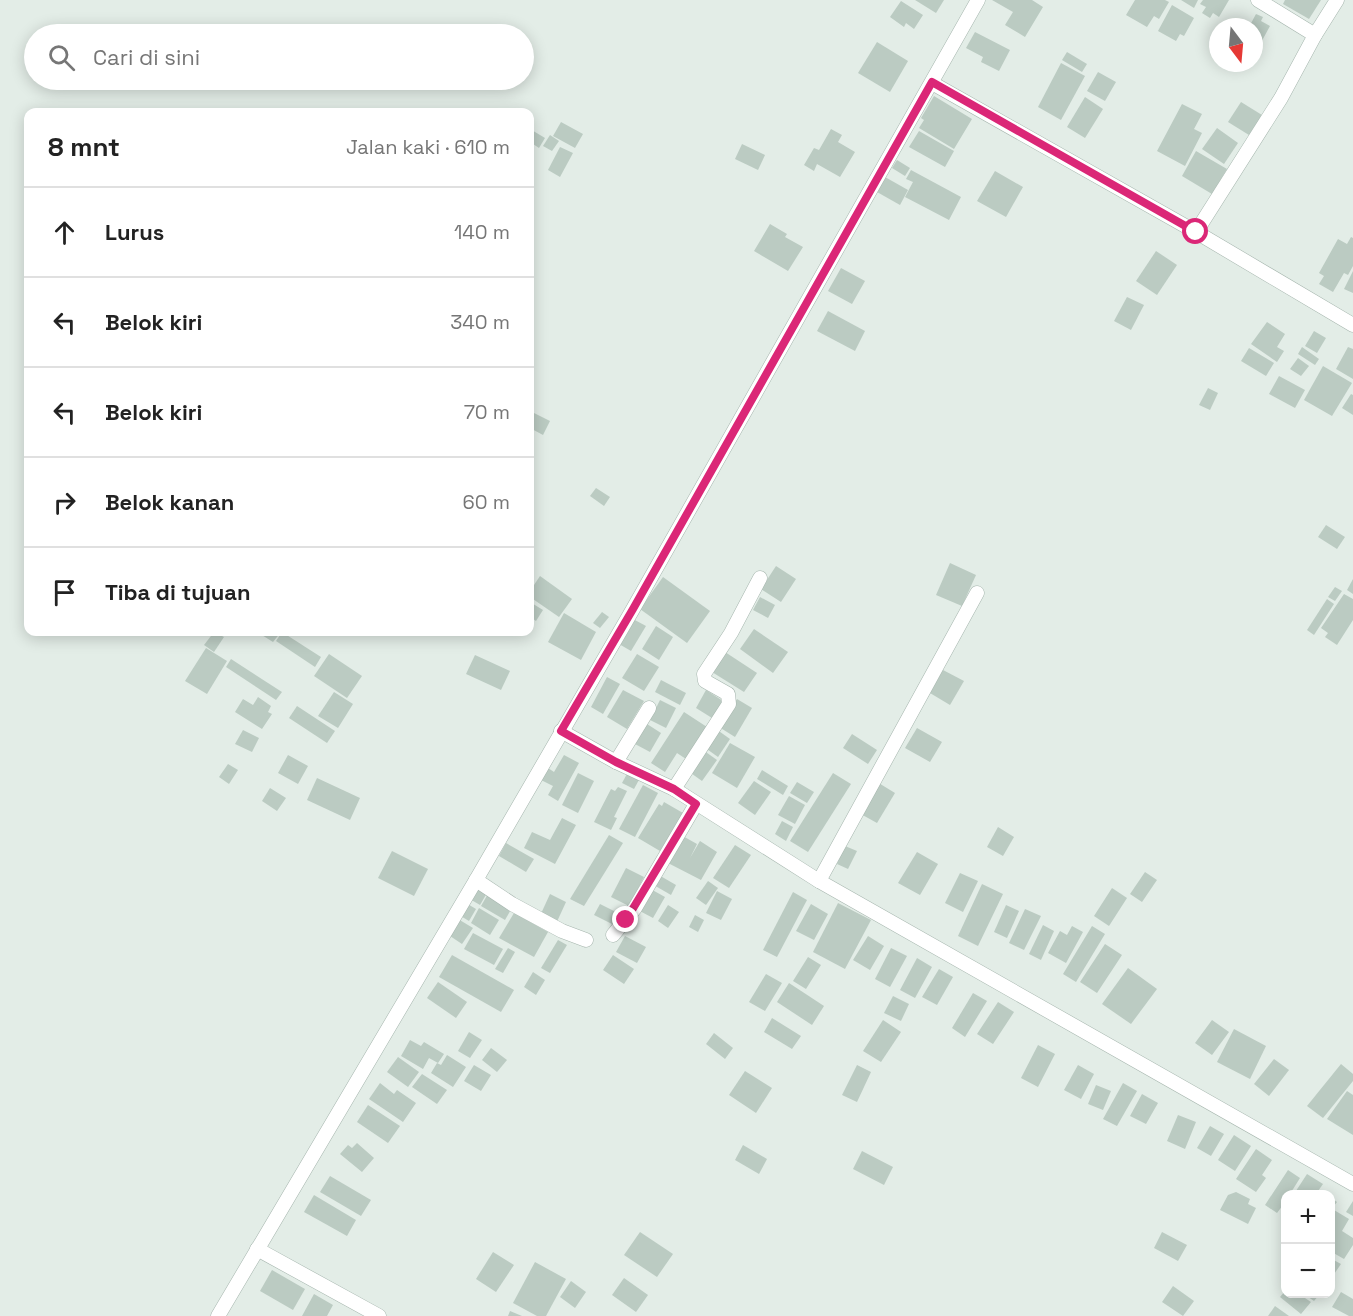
<!DOCTYPE html>
<html lang="id">
<meta charset="utf-8">
<style>
body{margin:0;font-family:"Space Grotesk",sans-serif;background:#f6f6f6;color:#222}
.controls{position:absolute;right:18px;bottom:18px;display:grid;overflow:hidden;border-radius:12px;box-shadow:0 3px 15px #0003}
.controls button{width:54px;height:54px;display:grid;place-items:center;padding:0;border:0;border-bottom:2px solid #e0e0e0;background:#fff;color:#222;font:30px sans-serif}
.compass{position:absolute;left:1209px;top:18px;width:54px;height:54px;border-radius:50%;background:#fff;box-shadow:0 3px 15px #0003;rotate:164deg}
.stop{position:absolute;width:18px;height:18px;margin:-14px;border:4px solid #db2777;border-radius:50%;background:#fff}
.stop.end{background:#db2777;border-color:#fff;box-shadow:0 2px 6px #0008}
.list{margin:0;padding:0;list-style:none}
h2{display:flex;justify-content:space-between;align-items:center;height:78px;margin:0;padding:0 24px;font-size:26px}
h2 small{font-size:20px;font-weight:400;color:#767676}
.list li{display:grid;grid-template-columns:39px 1fr auto;gap:18px;align-items:center;box-sizing:border-box;height:90px;padding:0 24px;border-top:2px solid #e0e0e0}
.list b{display:block;font-size:22px;white-space:nowrap}
.list em{font-size:20px;font-style:normal;color:#767676}
.icon{flex:none;width:33px;height:33px;fill:none;stroke:currentColor;stroke-width:2;stroke-linecap:round;stroke-linejoin:round}
.map{position:relative;flex:none;width:1353px;height:1316px;overflow:hidden}
.search{position:absolute;background:#fff;box-shadow:0 3px 15px #0003;left:24px;top:24px;width:510px;height:66px;display:flex;align-items:center;gap:15px;box-sizing:border-box;padding:0 21px;border-radius:33px;color:#767676;font-size:22px}
.panel{position:absolute;background:#fff;box-shadow:0 3px 15px #0003;left:24px;top:108px;width:510px;height:528px;border-radius:12px}
.map>svg:first-child{display:block}
</style>
<div class="map">
<svg width="1353" height="1316" viewBox="0 0 1353 1316">
<rect width="100%" height="100%" fill="#e3ede7"/>
<g fill="#bbcbc2">
<polygon points="915,0 944,0 936,13"/>
<polygon points="992,0 1032,0 1043,7 1025,37 1005,25 1013,12"/>
<polygon points="1135,0 1165,0 1169,2 1159,19 1154,16 1147,27 1126,15"/>
<polygon points="1181,0 1198,0 1194,8"/>
<polygon points="1203,0 1229,0 1219,17 1213,13 1210,18 1202,13 1206,7 1200,4"/>
<polygon points="1285,0 1321,0 1309,19 1283,4"/>
<polygon points="901,1 923,15 914,29 906,23 904,27 890,17"/>
<polygon points="1172,5 1194,18 1184,36 1180,34 1176,41 1158,31"/>
<polygon points="1256,14 1263,17 1261,21 1270,26 1258,48 1254,45 1254,27 1249,27"/>
<polygon points="975,32 1010,50 999,71 981,62 983,57 966,48"/>
<polygon points="877,42 908,61 890,92 858,73"/>
<polygon points="1067,52 1087,64 1082,72 1062,60"/>
<polygon points="1061,63 1085,76 1061,120 1038,107"/>
<polygon points="1098,72 1116,82 1105,101 1087,91"/>
<polygon points="934,96 972,119 954,149 919,128 924,120 921,118"/>
<polygon points="1085,97 1103,109 1085,138 1067,127"/>
<polygon points="1241,102 1262,115 1249,135 1228,122"/>
<polygon points="1182,104 1202,114 1194,129 1202,133 1185,166 1157,151"/>
<polygon points="561,122 583,134 575,148 553,136"/>
<polygon points="1217,128 1238,143 1224,164 1202,149"/>
<polygon points="530,129 545,138 539,148 530,142"/>
<polygon points="831,129 842,135 838,142 855,152 840,177 817,164 814,171 804,165 814,148 819,150"/>
<polygon points="919,131 954,151 945,167 909,147"/>
<polygon points="550,135 559,141 552,151 543,146"/>
<polygon points="742,144 765,155 758,170 735,159"/>
<polygon points="560,147 573,153 560,177 548,170"/>
<polygon points="1196,151 1227,169 1212,194 1182,176"/>
<polygon points="897,160 910,168 905,176 892,168"/>
<polygon points="911,170 961,197 949,220 905,197 913,182 906,179"/>
<polygon points="995,171 1023,187 1006,217 977,201"/>
<polygon points="885,177 908,190 900,205 877,192"/>
<polygon points="770,224 787,234 785,237 803,247 788,271 754,251"/>
<polygon points="1351,237 1353,238 1353,266 1348,275 1344,273 1333,292 1319,284 1324,276 1319,273 1338,239 1347,244"/>
<polygon points="1156,251 1177,265 1157,295 1136,281"/>
<polygon points="841,268 865,281 852,304 828,291"/>
<polygon points="1353,271 1353,293 1344,289"/>
<polygon points="1127,297 1144,305 1131,330 1114,321"/>
<polygon points="828,311 865,331 855,351 817,331"/>
<polygon points="1267,322 1285,334 1277,347 1284,351 1277,362 1251,344"/>
<polygon points="1314,331 1326,338 1317,353 1305,346"/>
<polygon points="1302,347 1319,359 1315,365 1298,354"/>
<polygon points="1348,347 1353,349 1353,379 1336,369"/>
<polygon points="1249,348 1274,363 1266,376 1241,361"/>
<polygon points="1298,358 1309,366 1301,376 1290,369"/>
<polygon points="1323,366 1352,383 1332,416 1304,400"/>
<polygon points="1279,376 1305,390 1295,408 1269,394"/>
<polygon points="1208,388 1218,393 1210,410 1199,405"/>
<polygon points="1351,394 1353,395 1353,415 1342,408"/>
<polygon points="530,411 550,421 543,435 530,428"/>
<polygon points="596,488 610,497 604,506 590,496"/>
<polygon points="1326,525 1345,537 1337,549 1318,537"/>
<polygon points="950,563 976,575 962,606 936,595"/>
<polygon points="776,566 796,579 781,602 761,589"/>
<polygon points="540,576 572,599 559,617 530,597 530,591"/>
<polygon points="663,577 710,611 687,643 640,609"/>
<polygon points="1353,579 1353,594 1347,590"/>
<polygon points="1335,587 1342,591 1335,601 1328,597"/>
<polygon points="1344,594 1353,599 1353,620 1337,645 1325,637 1328,633 1321,628"/>
<polygon points="760,597 775,605 768,618 753,610"/>
<polygon points="1327,599 1334,604 1314,635 1307,630"/>
<polygon points="530,602 543,610 536,621 530,617"/>
<polygon points="602,612 609,617 600,628 593,623"/>
<polygon points="564,613 596,632 581,660 548,642"/>
<polygon points="633,619 646,626 631,651 619,644"/>
<polygon points="656,626 673,637 659,660 642,649"/>
<polygon points="754,629 788,652 773,673 740,649"/>
<polygon points="214,632 224,637 214,652 204,645"/>
<polygon points="257,632 281,632 273,642"/>
<polygon points="282,632 321,657 315,667 276,641"/>
<polygon points="206,648 227,661 207,694 185,681"/>
<polygon points="725,652 757,673 744,692 712,672"/>
<polygon points="329,654 362,676 347,698 314,676"/>
<polygon points="637,654 659,667 644,691 622,678"/>
<polygon points="475,655 510,671 501,690 466,674"/>
<polygon points="231,659 282,692 276,700 226,667"/>
<polygon points="943,670 964,681 950,705 930,693"/>
<polygon points="607,677 620,684 603,714 591,707"/>
<polygon points="661,680 686,693 680,705 655,692"/>
<polygon points="623,690 644,701 627,729 607,717"/>
<polygon points="706,690 723,701 712,718 696,708"/>
<polygon points="334,692 353,704 338,728 318,716"/>
<polygon points="258,697 271,706 268,712 272,714 262,729 235,712 243,699 253,705"/>
<polygon points="737,699 752,708 735,737 719,727"/>
<polygon points="660,700 676,708 666,728 650,720"/>
<polygon points="297,706 335,731 327,743 289,718"/>
<polygon points="684,712 707,727 686,759 677,753 665,772 651,763"/>
<polygon points="647,724 661,733 650,752 635,744"/>
<polygon points="917,728 942,742 930,762 905,748"/>
<polygon points="716,729 730,739 718,757 704,747"/>
<polygon points="243,730 259,738 252,752 235,744"/>
<polygon points="852,734 877,750 868,764 843,748"/>
<polygon points="730,743 755,757 737,788 712,773"/>
<polygon points="703,750 717,760 702,781 688,771"/>
<polygon points="288,755 308,766 298,784 278,773"/>
<polygon points="564,755 579,763 558,801 548,795 553,786 541,780 548,768 554,772"/>
<polygon points="228,764 238,770 229,784 219,777"/>
<polygon points="762,770 788,786 783,795 757,779"/>
<polygon points="628,772 640,778 634,789 622,783"/>
<polygon points="578,773 594,781 578,813 562,805"/>
<polygon points="833,773 851,784 808,852 790,841"/>
<polygon points="317,778 360,798 350,820 307,800"/>
<polygon points="754,781 771,792 755,815 738,803"/>
<polygon points="797,782 814,792 807,803 790,793"/>
<polygon points="877,782 895,793 877,823 859,813"/>
<polygon points="643,785 658,793 635,837 619,829"/>
<polygon points="618,787 627,791 614,817 617,818 611,830 594,822 611,789 615,791"/>
<polygon points="270,788 286,798 277,811 262,801"/>
<polygon points="789,796 805,805 795,824 778,815"/>
<polygon points="664,802 683,813 660,851 638,838 659,804 662,806"/>
<polygon points="562,818 576,825 555,864 524,848 532,832 550,840"/>
<polygon points="782,821 793,827 786,841 775,834"/>
<polygon points="998,827 1014,837 1003,856 987,847"/>
<polygon points="609,835 623,843 584,906 570,899"/>
<polygon points="681,835 697,844 690,858 700,841 717,852 701,880 666,862"/>
<polygon points="506,843 534,859 526,872 499,856"/>
<polygon points="735,845 751,855 729,888 713,878"/>
<polygon points="845,846 857,851 848,869 837,864"/>
<polygon points="392,851 428,869 414,896 378,878"/>
<polygon points="917,852 938,864 920,895 898,883"/>
<polygon points="626,868 644,877 629,906 611,897"/>
<polygon points="1145,872 1157,880 1142,902 1130,894"/>
<polygon points="960,873 978,881 963,912 945,903"/>
<polygon points="657,874 676,885 671,895 652,884"/>
<polygon points="708,881 718,888 706,905 696,898"/>
<polygon points="982,884 1003,894 978,946 958,936"/>
<polygon points="475,886 487,893 480,905 468,898"/>
<polygon points="647,887 665,897 653,918 636,909"/>
<polygon points="1112,888 1127,898 1109,926 1094,916"/>
<polygon points="717,891 732,899 721,920 706,913"/>
<polygon points="489,892 513,906 505,920 481,906"/>
<polygon points="793,892 807,900 777,957 763,950"/>
<polygon points="550,894 566,902 555,926 539,918"/>
<polygon points="466,903 476,909 469,921 459,915"/>
<polygon points="838,903 871,920 845,969 813,952"/>
<polygon points="600,904 620,914 614,925 594,915"/>
<polygon points="811,904 828,914 814,940 796,931"/>
<polygon points="668,905 679,912 668,928 658,921"/>
<polygon points="1006,905 1019,911 1007,938 994,932"/>
<polygon points="479,908 499,920 490,935 471,923"/>
<polygon points="1025,909 1041,916 1024,950 1009,943"/>
<polygon points="514,913 548,932 534,957 499,938"/>
<polygon points="695,915 704,920 698,932 689,927"/>
<polygon points="458,919 473,928 462,944 447,934"/>
<polygon points="1043,925 1054,931 1041,960 1029,954"/>
<polygon points="1072,926 1083,932 1066,963 1048,953 1060,931 1067,935"/>
<polygon points="1092,926 1105,934 1076,982 1063,974"/>
<polygon points="473,933 503,949 494,965 464,949"/>
<polygon points="625,936 646,947 637,963 616,952"/>
<polygon points="868,936 884,946 870,970 853,960"/>
<polygon points="558,940 567,945 550,973 541,968"/>
<polygon points="1105,944 1122,955 1097,993 1080,982"/>
<polygon points="508,948 515,952 503,973 495,969"/>
<polygon points="891,948 907,956 890,987 875,979"/>
<polygon points="452,955 514,990 501,1012 439,977"/>
<polygon points="613,955 634,969 624,984 603,970"/>
<polygon points="808,957 821,965 806,989 793,981"/>
<polygon points="917,958 932,967 915,998 900,990"/>
<polygon points="1128,968 1157,989 1131,1024 1102,1004"/>
<polygon points="939,969 953,977 937,1005 922,997"/>
<polygon points="533,972 545,980 536,995 524,987"/>
<polygon points="766,974 782,983 765,1011 749,1002"/>
<polygon points="438,982 467,1002 456,1018 427,998"/>
<polygon points="789,983 824,1006 812,1025 777,1002"/>
<polygon points="973,993 987,1001 965,1037 952,1028"/>
<polygon points="893,996 909,1004 901,1021 884,1013"/>
<polygon points="998,1002 1014,1012 993,1044 977,1034"/>
<polygon points="772,1018 801,1036 792,1049 764,1032"/>
<polygon points="883,1020 901,1032 881,1062 863,1051"/>
<polygon points="1212,1020 1229,1032 1212,1055 1195,1043"/>
<polygon points="1234,1029 1266,1046 1250,1079 1217,1062"/>
<polygon points="469,1032 482,1040 470,1058 458,1051"/>
<polygon points="714,1033 733,1048 725,1059 706,1044"/>
<polygon points="410,1040 421,1046 424,1042 444,1054 438,1063 429,1058 423,1069 401,1056"/>
<polygon points="1038,1045 1055,1054 1038,1087 1021,1078"/>
<polygon points="491,1048 507,1060 497,1072 482,1060"/>
<polygon points="447,1055 466,1067 453,1087 431,1073 437,1063 441,1065"/>
<polygon points="398,1057 419,1072 408,1087 387,1072"/>
<polygon points="1274,1059 1289,1070 1269,1096 1254,1084"/>
<polygon points="1341,1064 1353,1074 1353,1081 1323,1118 1307,1106"/>
<polygon points="474,1065 491,1075 481,1091 464,1081"/>
<polygon points="857,1065 871,1072 857,1102 842,1095"/>
<polygon points="1078,1065 1094,1074 1081,1099 1064,1090"/>
<polygon points="745,1071 772,1088 756,1113 729,1095"/>
<polygon points="422,1074 447,1090 437,1104 412,1087"/>
<polygon points="380,1083 394,1094 397,1090 416,1103 403,1122 369,1099"/>
<polygon points="1123,1083 1137,1091 1117,1126 1103,1119"/>
<polygon points="1096,1085 1111,1091 1103,1110 1088,1104"/>
<polygon points="1347,1091 1353,1095 1353,1135 1327,1119"/>
<polygon points="1142,1094 1158,1103 1146,1124 1130,1116"/>
<polygon points="368,1105 400,1126 388,1143 357,1122"/>
<polygon points="1178,1115 1196,1122 1185,1149 1167,1141"/>
<polygon points="1210,1126 1224,1134 1211,1156 1197,1148"/>
<polygon points="1234,1135 1251,1146 1235,1171 1218,1160"/>
<polygon points="357,1143 374,1158 362,1172 340,1154 348,1145 352,1148"/>
<polygon points="743,1145 767,1159 759,1174 735,1160"/>
<polygon points="1256,1149 1272,1160 1262,1175 1266,1178 1256,1192 1236,1179"/>
<polygon points="862,1151 893,1167 884,1185 853,1169"/>
<polygon points="1288,1170 1300,1178 1290,1194 1286,1194 1286,1201 1277,1213 1265,1205"/>
<polygon points="1307,1174 1323,1184 1316,1194 1294,1194"/>
<polygon points="330,1176 371,1200 361,1216 320,1192"/>
<polygon points="1236,1192 1250,1199 1248,1204 1256,1208 1248,1224 1220,1210 1228,1195"/>
<polygon points="314,1195 356,1220 347,1236 304,1212"/>
<polygon points="1330,1197 1337,1202 1330,1211"/>
<polygon points="1353,1201 1353,1216 1346,1212"/>
<polygon points="1334,1210 1349,1219 1342,1231 1353,1238 1353,1245 1344,1259 1330,1251 1330,1216"/>
<polygon points="640,1232 673,1254 657,1277 624,1255"/>
<polygon points="1162,1232 1187,1245 1178,1261 1154,1248"/>
<polygon points="493,1252 514,1265 496,1292 476,1279"/>
<polygon points="1330,1258 1341,1264 1330,1280"/>
<polygon points="535,1262 566,1279 546,1316 537,1316 513,1303"/>
<polygon points="272,1270 305,1289 293,1310 260,1291"/>
<polygon points="624,1278 648,1295 636,1312 612,1295"/>
<polygon points="571,1281 586,1292 575,1308 560,1297"/>
<polygon points="1173,1286 1194,1301 1183,1316 1162,1302"/>
<polygon points="1286,1290 1286,1294 1299,1294 1311,1302 1301,1314 1280,1297"/>
<polygon points="1341,1292 1353,1299 1353,1316 1349,1316 1332,1307"/>
<polygon points="314,1294 333,1305 327,1316 302,1316"/>
<polygon points="1304,1294 1320,1294 1314,1301"/>
<polygon points="1275,1306 1289,1316 1268,1316"/>
<polygon points="510,1311 522,1316 508,1316"/>
</g>
<g fill="none" stroke-linecap="round" stroke-linejoin="round">
<defs>
<g id="street">
<polyline points="1315,35 1337,0"/>
<polyline points="932,83 1196,232 1353,325"/>
<polyline points="1196,232 1281,98 1315,35 1258,0"/>
<polyline points="561,731 616,762 674,789 819,881 1353,1184"/>
<polyline points="616,762 649,708"/>
<polyline points="674,789 729,704 728,694 705,681 704,674 731,633 760,578"/>
<polyline points="476,880 512,904 562,931 586,940"/>
<polyline points="819,881 977,593"/>
<polyline points="613,935 635,908 696,804"/>
<polyline points="257,1249 379,1316"/>
<polyline points="218,1316 476,880 633,609 978,0"/>
</g>
</defs>
<use href="#street" stroke="#a5b5ad" stroke-width="15"/>
<use href="#street" stroke="#fff" stroke-width="14"/>
</g>
<g fill="none" stroke-linecap="round" stroke-linejoin="round">
<polyline stroke="#db2777" stroke-width="8" points="626,920 696,804 674,789 616,762 561,731 633,609 932,82 1196,232"/>
</g>
</svg>
<div class="controls">
<button>+</button>
<button>−</button>
</div>
<svg class="compass" viewBox="-18 -18 36 36"><path d="M0-13l5 13h-10z" fill="#e53935"/><path d="M0 13l5-13h-10z" fill="#767676"/></svg>
<div class="stop" style="left:1196px;top:232px"></div>
<div class="stop end" style="left:626px;top:920px"></div>
<div class="search"><svg class="icon" aria-label="search" viewBox="0 0 24 24"><circle cx="10" cy="10" r="6"/><path d="M15 15l6 6"/></svg>Cari di sini</div>
<section class="panel">
<h2>8 mnt<small>Jalan kaki · 610 m</small></h2>
<ul class="list">
<li><svg class="icon" aria-label="ahead" viewBox="0 0 24 24"><path d="M12 20V5M6 11l6-6 6 6"/></svg><div><b>Lurus</b></div><em>140 m</em></li>
<li><svg class="icon" aria-label="left" viewBox="0 0 24 24"><path d="M17 20v-9H6M10 6l-5 5 5 5"/></svg><div><b>Belok kiri</b></div><em>340 m</em></li>
<li><svg class="icon" aria-label="left" viewBox="0 0 24 24"><path d="M17 20v-9H6M10 6l-5 5 5 5"/></svg><div><b>Belok kiri</b></div><em>70 m</em></li>
<li><svg class="icon" aria-label="right" viewBox="0 0 24 24"><path d="M7 20v-9h11M14 6l5 5-5 5"/></svg><div><b>Belok kanan</b></div><em>60 m</em></li>
<li><svg class="icon" aria-label="arrive" viewBox="0 0 24 24"><path d="M6 21V4h12l-3 4 3 4H6"/></svg><div><b>Tiba di tujuan</b></div></li>
</ul>
</section>
</div>
